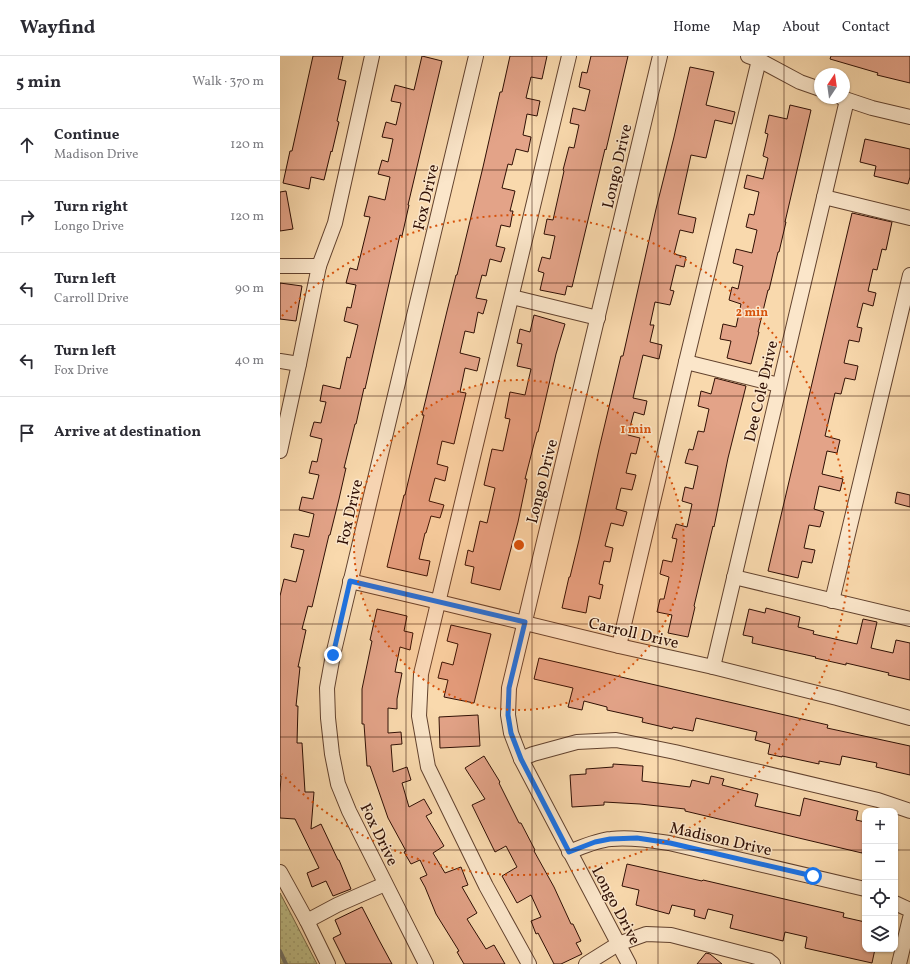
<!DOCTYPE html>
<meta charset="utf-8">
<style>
body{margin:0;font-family:Vollkorn,serif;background:#f2f2f3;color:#2b2b33}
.controls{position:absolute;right:12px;bottom:12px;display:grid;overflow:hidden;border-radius:8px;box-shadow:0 1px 3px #0004}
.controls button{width:36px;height:36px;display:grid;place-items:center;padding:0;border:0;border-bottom:1px solid #e1e1e2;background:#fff;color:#2b2b33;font:20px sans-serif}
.compass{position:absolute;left:534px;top:12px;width:36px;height:36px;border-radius:50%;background:#fff;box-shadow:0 1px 3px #0004;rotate:13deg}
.stop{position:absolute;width:12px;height:12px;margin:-9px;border:3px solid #1a73e8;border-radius:50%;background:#fff}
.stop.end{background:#1a73e8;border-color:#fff;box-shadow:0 1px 4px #0008}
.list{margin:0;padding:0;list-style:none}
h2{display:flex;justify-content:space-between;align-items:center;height:52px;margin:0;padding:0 16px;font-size:17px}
h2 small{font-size:13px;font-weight:400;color:#7c7c81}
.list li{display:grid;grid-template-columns:26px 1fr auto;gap:12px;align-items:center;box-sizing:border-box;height:72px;padding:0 16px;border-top:1px solid #e1e1e2}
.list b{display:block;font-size:15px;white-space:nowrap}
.list p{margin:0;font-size:13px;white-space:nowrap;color:#7c7c81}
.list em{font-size:13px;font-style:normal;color:#7c7c81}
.icon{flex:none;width:22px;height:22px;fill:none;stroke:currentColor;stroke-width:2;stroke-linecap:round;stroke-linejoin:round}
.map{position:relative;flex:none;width:630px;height:908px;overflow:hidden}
header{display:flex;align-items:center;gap:24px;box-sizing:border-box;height:56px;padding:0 20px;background:#fff;border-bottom:1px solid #e1e1e2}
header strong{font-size:19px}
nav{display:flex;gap:22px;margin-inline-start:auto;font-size:14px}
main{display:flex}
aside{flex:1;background:#fff}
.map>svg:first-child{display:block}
</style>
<header>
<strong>Wayfind</strong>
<nav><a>Home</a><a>Map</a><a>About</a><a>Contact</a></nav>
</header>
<main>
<aside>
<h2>5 min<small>Walk · 370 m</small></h2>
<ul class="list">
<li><svg class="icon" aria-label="ahead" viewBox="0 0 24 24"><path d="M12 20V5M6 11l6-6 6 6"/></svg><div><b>Continue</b><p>Madison Drive</p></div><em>120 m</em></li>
<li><svg class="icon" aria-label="right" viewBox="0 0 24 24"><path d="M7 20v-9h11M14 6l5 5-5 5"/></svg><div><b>Turn right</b><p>Longo Drive</p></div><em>120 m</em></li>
<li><svg class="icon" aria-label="left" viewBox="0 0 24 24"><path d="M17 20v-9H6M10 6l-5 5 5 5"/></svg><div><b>Turn left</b><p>Carroll Drive</p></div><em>90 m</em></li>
<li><svg class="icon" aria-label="left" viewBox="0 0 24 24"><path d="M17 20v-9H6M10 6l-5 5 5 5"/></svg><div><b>Turn left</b><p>Fox Drive</p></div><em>40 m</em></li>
<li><svg class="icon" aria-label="arrive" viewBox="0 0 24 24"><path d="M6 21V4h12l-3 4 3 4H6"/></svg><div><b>Arrive at destination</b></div></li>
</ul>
</aside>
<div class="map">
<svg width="630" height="908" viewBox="0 0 630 908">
<defs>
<pattern id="grass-dots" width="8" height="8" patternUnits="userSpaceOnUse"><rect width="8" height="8" fill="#bfbf89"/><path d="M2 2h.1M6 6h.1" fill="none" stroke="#a4a375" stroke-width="1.8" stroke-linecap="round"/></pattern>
</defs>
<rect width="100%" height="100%" fill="#f9d9ad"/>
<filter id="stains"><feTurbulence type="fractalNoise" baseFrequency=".005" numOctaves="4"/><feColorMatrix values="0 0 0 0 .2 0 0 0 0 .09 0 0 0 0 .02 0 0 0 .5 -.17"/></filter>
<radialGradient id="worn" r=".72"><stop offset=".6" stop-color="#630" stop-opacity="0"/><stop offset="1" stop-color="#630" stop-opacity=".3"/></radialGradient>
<polygon fill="url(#grass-dots)" stroke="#776746" points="0,837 37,908 0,908"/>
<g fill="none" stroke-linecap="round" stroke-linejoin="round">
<polyline stroke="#72756b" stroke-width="4" points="0,895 6,908"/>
</g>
<g fill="#e3a388" stroke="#2f0f04">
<polygon points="33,0 63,0 58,23 66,25 57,65 59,66 52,96 51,95 44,124 31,121 29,133 3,127 10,95 12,95"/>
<polygon points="142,0 162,5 128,149 129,149 122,180 120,179 85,333 84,332 76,368 75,368 64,412 66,412 59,443 50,479 49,479 32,551 28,550 22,573 26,574 18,611 20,611 16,650 18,650 17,687 22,687 25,736 34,736 31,773 41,768 58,804 59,804 71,833 53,840 46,825 32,831 27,817 39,812 15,763 0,762 0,737 1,720 0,720 0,540 4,523 16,526 24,494 11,491 14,478 29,481 34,458 19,454 22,441 33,443 39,419 29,417 32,405 37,406 42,383 30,380 34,366 41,367 46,346 40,345 43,329 60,333 67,301 70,302 78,269 64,265 67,251 71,252 76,229 66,227 70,212 77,214 90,161 84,160 89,140 105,144 110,121 98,118 102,104 108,106 113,83 102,81 106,66 116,69 121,47 111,45 115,29 134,34"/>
<polygon points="230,0 267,0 262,23 251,21 246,42 260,45 257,60 247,58 243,79 251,81 248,96 236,93 232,109 228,108 222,132 235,135 230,155 233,155 230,171 221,169 216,190 225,192 221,206 210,203 206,220 202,219 196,242 207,244 203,258 198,256 194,277 185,275 180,297 200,302 197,315 185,312 180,336 186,337 174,388 162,385 157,408 168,411 165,425 155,422 149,445 164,449 160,462 151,460 146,477 145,477 139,503 150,505 147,520 107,511 124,439 125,439 144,359 142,359 167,255 176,219 177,219 203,111 220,36 222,36"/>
<polygon points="311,0 348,0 326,94 325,93 292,231 287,230 285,239 260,234 264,217 258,215 262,201 270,203 275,180 264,178 267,163 273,164 284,115 283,114 289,91 294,92 299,69 290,67 293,52 305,55 310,34 299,31 302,16 307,17"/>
<polygon points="551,0 630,0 630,27 597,19 598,17 550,3"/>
<polygon points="410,11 434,16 426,49 455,56 452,68 435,64 426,102 411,99 398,158 416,162 413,177 400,174 394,198 406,201 404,211 396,209 390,234 394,235 390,249 375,246 370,269 374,269 370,286 382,289 379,303 363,299 353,342 367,345 364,359 354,356 348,379 360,382 356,398 351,397 346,417 356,419 352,434 341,432 336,453 347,456 343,470 331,467 325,490 333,492 330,506 324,505 319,528 323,529 320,543 309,540 306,557 282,552 289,521 290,521 299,484 319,393 341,300 343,300 376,153 394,81"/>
<polygon points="510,49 531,54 505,166 506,166 499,196 498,196 489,234 488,234 478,276 479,276 471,308 447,302 451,285 440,283 443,268 456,271 461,248 449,244 452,231 458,233 463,210 453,207 456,193 472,197 477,174 466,171 469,158 474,159 479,136 464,132 467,119 483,123 488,102 483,100 488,78 485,77 489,59 507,63"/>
<polygon points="585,83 630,93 630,121 628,128 594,120 596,110 580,106"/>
<polygon points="6,135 13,173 0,175 0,136"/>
<polygon points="572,157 612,166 606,194 602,193 597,214 593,213 588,235 596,237 593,250 583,247 577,271 582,272 579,286 569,284 564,307 578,310 575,324 565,322 561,338 555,337 545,380 560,384 557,397 547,395 542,418 563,423 560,435 539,430 534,453 544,456 540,471 529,469 524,492 535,494 532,507 522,505 518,522 488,515"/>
<polygon points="0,227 22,230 16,265 0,263"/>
<polygon points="254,259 285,268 276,298 258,376 257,376 245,423 247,423 238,466 220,534 191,527 194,511 185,509 188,494 193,496 200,465 207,467 215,432 204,429 212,393 223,395 230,363 225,362 230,336 245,339 251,313 237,310 242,288 237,287 240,273 250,276"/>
<polygon points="435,322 466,330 448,402 434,471 433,470 414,550 415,551 408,581 388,577 392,559 377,556 380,543 384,543 389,521 380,518 383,504 392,506 397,483 392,482 396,468 407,471 412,448 402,445 405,431 413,433 418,410 405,407 409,393 413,394 418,375 424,376 429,353 418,350 421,335 431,338"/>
<polygon points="617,436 630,439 630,451 615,447"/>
<polygon points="486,552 520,561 518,571 534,575 533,578 577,588 583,563 597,566 591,592 613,597 616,584 630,587 630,624 608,619 609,617 566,607 566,609 535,602 536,601 472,587 473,581 463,579 469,553 485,557"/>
<polygon points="97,553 127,560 124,575 133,577 130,594 120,591 115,616 122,617 117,643 117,653 108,652 108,677 121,676 122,688 111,689 113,716 127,711 131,724 122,727 129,751 144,743 152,757 146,760 164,790 153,797 165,817 181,811 188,829 182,831 197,857 187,863 206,893 214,889 225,908 184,908 177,896 179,895 156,858 145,831 140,822 147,819 140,804 131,808 124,796 126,795 108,762 90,710 87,710 84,668 82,668 82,633 92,585 90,584"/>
<polygon points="171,569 211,578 194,647 164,641 168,624 158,622 162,606 173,609 178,588 167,585"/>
<polygon points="259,602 548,669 547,672 630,690 630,719 596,711 597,707 562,700 560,709 539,705 539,708 502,700 502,701 488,698 490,688 475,684 477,676 416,662 413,675 393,671 392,673 362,666 363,662 327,654 327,651 304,645 302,654 288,651 293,632 254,623"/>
<polygon points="198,659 200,690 160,692 159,661"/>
<polygon points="204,700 220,726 219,727 239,767 241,767 255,794 254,795 274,831 291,868 293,868 301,885 296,887 302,898 281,908 274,908 258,877 256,878 251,865 261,861 251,839 237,847 222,820 237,811 226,790 215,796 192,749 205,743 185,712"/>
<polygon points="333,708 363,710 362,725 410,731 412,724 429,728 431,720 444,723 442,729 478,738 475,750 520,760 524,742 578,755 576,764 585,766 585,782 582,797 405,755 405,753 360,748 324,746 324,749 292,751 290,719 306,718 306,713 333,711"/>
<polygon points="347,808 422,825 423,824 564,857 563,861 585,866 585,893 595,893 592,907 525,892 527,881 505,876 503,885 450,872 453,859 428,853 425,863 414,860 415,854 392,849 389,858 356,849 359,834 342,830"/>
<polygon points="82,851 99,884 112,908 66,908 53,882 61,878 55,864"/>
<polygon points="426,897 430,898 442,908 417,908"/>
</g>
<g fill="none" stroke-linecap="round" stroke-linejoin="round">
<defs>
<g id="minor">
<polyline points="468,0 479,4 520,26 540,33"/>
<polyline points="562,42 592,52 630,61"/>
<polyline points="544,141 630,162"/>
<polyline points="0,210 39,210 55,167 92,0"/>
<polyline points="232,241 318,262"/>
<polyline points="0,305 19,308"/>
<polyline points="406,306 499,329"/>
<polyline points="0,395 19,308 39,210"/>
<polyline points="454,521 630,563"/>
<polyline points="70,525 159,546 339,590 433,611 557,642 630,662"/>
<polyline points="552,545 630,219"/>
<polyline points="339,590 406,306 479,4"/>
<polyline points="433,611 567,44"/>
<polyline points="241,703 253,698 297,686 336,684 395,696 598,744 630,755"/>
<path d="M289 796C302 791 317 784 331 783 350 781 370 784 389 787L585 833"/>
<polyline points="0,816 27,865 48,908"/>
<polyline points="615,847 630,854"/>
<polyline points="27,865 57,849 105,828"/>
<polyline points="146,908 69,755 58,728 52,698 48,662 47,632 53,599 196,0"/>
<polyline points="249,908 206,830 148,711 139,660 141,618 289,0"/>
<polyline points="306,908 338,888 366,878 391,879 488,904 493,908"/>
<polyline points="349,908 241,703 231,677 228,659 229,632 380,0"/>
<polyline points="619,908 630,862"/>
</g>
</defs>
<use href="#minor" stroke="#62422e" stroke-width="16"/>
<use href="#minor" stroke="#fbe6ca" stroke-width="14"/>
</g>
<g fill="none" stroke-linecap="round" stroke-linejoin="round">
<polyline stroke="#1a73e8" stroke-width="5" points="53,599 70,525 245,566 229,632 228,659 231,677 241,703 289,796 315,786 330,783 357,782 390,787 533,820"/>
</g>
<path fill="none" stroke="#2f0f04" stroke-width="1" stroke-opacity="0.55" d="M126 0V908M252 0V908M378 0V908M504 0V908M0 114H630M0 227H630M0 340H630M0 454H630M0 568H630M0 681H630M0 794H585M615 794H630"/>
<circle cx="239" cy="489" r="165" fill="#d6520b" fill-opacity=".12"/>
<g fill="none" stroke="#d6520b" stroke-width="2" stroke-dasharray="2 4">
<circle cx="239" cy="489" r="165"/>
<path d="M2 260A330 330 0 1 1 2 718"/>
</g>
<g text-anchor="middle" stroke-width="3" stroke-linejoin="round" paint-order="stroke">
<g font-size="16" fill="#2f0f04" stroke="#fbe6ca">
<text transform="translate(336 110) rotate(-77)" y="6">Longo Drive</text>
<text transform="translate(145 141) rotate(-77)" y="6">Fox Drive</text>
<text transform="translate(480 335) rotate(-77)" y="6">Dee Cole Drive</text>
<text transform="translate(261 425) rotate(-76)" y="6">Longo Drive</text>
<text transform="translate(69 456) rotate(-77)" y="6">Fox Drive</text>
<text transform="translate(354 576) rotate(13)" y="6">Carroll Drive</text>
<text transform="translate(100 778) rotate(64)" y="6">Fox Drive</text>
<text transform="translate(441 782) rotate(13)" y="6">Madison Drive</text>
<text transform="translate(337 849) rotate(62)" y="6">Longo Drive</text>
</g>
</g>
<circle cx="239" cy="489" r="6" fill="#d6520b" stroke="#fbe6ca" stroke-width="2"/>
<g font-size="12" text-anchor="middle" font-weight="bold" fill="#d6520b" stroke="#fbe6ca" stroke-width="3" stroke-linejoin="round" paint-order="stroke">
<text x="472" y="260">2 min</text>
<text x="356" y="377">1 min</text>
</g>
<rect width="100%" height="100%" filter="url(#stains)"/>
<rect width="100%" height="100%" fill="url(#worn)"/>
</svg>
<div class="controls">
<button>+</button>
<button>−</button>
<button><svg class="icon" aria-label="locate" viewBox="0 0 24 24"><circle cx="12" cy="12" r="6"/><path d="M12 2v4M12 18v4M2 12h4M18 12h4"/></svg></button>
<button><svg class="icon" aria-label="layers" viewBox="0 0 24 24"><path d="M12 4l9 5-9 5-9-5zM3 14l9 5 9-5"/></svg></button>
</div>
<svg class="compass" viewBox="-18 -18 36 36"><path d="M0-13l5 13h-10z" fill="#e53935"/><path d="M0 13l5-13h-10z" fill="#7c7c81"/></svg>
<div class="stop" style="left:533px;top:820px"></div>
<div class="stop end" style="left:53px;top:599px"></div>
</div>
</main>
